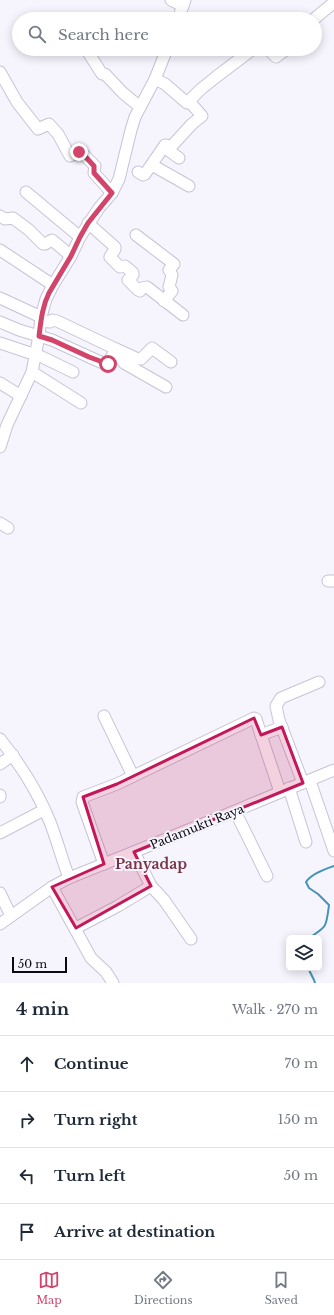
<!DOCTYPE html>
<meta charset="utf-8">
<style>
body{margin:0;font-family:"Libre Baskerville",serif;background:#f6f6f7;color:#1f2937}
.controls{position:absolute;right:12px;bottom:12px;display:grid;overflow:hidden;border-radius:6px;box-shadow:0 2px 10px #0003}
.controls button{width:36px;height:36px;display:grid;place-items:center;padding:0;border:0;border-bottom:1px solid #e0e1e3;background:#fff;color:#1f2937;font:20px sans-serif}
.scale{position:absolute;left:12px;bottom:10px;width:55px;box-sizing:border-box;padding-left:4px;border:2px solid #0c0b12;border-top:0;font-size:11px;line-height:14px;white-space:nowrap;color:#0c0b12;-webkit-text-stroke:3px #f6f5fe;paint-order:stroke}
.stop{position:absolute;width:12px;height:12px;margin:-9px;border:3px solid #d3446b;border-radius:50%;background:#fff}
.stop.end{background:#d3446b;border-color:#fff;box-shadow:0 1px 4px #0008}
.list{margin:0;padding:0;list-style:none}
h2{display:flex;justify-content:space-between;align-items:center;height:52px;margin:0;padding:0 16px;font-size:17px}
h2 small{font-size:13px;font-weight:400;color:#747a83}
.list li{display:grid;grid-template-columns:26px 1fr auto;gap:12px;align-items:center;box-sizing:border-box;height:56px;padding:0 16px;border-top:1px solid #e0e1e3}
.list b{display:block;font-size:15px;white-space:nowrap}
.list em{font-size:13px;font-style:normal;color:#747a83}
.icon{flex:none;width:22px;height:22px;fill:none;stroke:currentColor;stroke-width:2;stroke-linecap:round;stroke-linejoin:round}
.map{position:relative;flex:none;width:334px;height:983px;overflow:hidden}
.search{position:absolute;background:#fff;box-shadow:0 2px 10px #0003;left:12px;right:12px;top:12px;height:44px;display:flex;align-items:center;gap:10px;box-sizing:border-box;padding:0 14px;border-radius:22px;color:#747a83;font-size:15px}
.sheet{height:276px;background:#fff}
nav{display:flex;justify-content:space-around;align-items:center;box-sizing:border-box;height:56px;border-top:1px solid #e0e1e3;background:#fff;font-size:11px;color:#747a83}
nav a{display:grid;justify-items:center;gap:2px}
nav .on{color:#d3446b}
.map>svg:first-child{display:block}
</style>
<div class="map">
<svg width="334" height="983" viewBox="0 0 334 983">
<rect width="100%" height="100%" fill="#f6f5fe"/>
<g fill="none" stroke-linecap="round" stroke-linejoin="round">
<g stroke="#4594b7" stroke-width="2">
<path d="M309 938C327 926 326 928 329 905L318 894 309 888 306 882C311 874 325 869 334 866"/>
<polyline points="308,968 314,980 315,983"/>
</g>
<defs>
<g id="minor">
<polyline points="171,0 183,6"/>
<polyline points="178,19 185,0"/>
<polyline points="314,19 332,4"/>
<polyline points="86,49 102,74 105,74 123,93 140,107"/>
<polyline points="268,49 276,57 284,51 284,49"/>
<polyline points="0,72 17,102 38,129 49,124 58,134 70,156 79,152 82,153 95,166 94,173 112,193"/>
<polyline points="155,79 165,84 187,103 201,89 216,77 253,49"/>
<polyline points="168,150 179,158"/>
<polyline points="152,165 189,186"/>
<polyline points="138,172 143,175 145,174 165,145 166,145 168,150 192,124 202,116 189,101"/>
<polyline points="26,192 80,237"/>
<polyline points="0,216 5,219 13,218 29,230 43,244 45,244 52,240 71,256"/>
<polyline points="88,223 115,247 115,249 110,257 120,267 125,266 133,273 133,275 128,280 138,290 140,291 142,288 147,287 183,315"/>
<polyline points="136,235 174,264 169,270 172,275 169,287 172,291 164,301"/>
<polyline points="0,250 53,285"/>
<polyline points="0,298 41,317"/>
<polyline points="41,321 50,322 52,320 57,321 116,349"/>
<polyline points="0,322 19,330 52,340 107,365 116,349 127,354 122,360 124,363 166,387"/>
<polyline points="0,343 42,357 73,372"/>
<polyline points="127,354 138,359 141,359 152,348 171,362"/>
<polyline points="32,372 81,403"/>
<polyline points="0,383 21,396"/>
<polyline points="0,447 7,425 32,372 39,336 41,317 46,299 53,285 71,256 80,237 99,208 112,193 119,179 131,130 135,117 155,79 167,49"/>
<polyline points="0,523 8,528"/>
<polyline points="328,581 334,581"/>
<polyline points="104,716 133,776"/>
<path d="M0 739C20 764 38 792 50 822 57 840 62 859 69 878"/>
<polyline points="0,764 13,755"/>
<polyline points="310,781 334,851"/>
<polyline points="303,783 279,720 276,706 281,698 319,682"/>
<polyline points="289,788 306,842"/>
<polyline points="280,792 261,735 282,727"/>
<polyline points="0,795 0,797"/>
<polyline points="235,811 267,876"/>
<polyline points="0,833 44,810"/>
<polyline points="134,852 151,886 164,900 191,939"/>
<polyline points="104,864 82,802 83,797 117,784 254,718 256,719 261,735"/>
<polyline points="52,887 91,958 106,972 113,983"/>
<polyline points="0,893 11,916"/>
<polyline points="0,924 52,887 69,878 235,811 334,770"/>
<polyline points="76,928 118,906 151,886"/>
</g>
</defs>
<use href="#minor" stroke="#c6c3d7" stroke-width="13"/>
<use href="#minor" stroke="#fff" stroke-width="11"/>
</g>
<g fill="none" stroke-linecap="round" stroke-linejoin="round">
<path stroke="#d3446b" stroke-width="5" d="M79 152 82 153 94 166V173L112 193 88 223 80 237 71 256 49 293C42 307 41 321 39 336L52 340 89 357 108 364"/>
</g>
<path fill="#c2185b" fill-opacity="0.2" stroke="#c2185b" stroke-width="3" stroke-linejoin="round" d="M254 718 261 735 282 727 303 783 134 852 151 886 76 928 52 887 104 864 83 797 117 784Z"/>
<g text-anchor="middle" stroke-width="4" stroke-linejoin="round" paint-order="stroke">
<g font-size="12" fill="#0c0b12" stroke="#f6f5fe">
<text transform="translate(197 827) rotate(-22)" y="4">Padamukti Raya</text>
</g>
<g font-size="14" font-weight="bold" fill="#783242" stroke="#f6f5fe">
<text x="151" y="869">Panyadap</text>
</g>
</g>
</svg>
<div class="controls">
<button><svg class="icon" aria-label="layers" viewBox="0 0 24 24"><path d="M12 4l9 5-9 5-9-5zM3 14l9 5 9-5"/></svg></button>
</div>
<div class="scale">50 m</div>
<div class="stop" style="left:108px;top:364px"></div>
<div class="stop end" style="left:79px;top:152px"></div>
<div class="search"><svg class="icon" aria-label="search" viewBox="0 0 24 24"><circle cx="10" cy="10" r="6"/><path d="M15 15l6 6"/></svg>Search here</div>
</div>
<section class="sheet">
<h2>4 min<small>Walk · 270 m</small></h2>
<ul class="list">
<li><svg class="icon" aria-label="ahead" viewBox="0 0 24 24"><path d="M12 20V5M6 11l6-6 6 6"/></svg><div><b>Continue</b></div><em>70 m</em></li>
<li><svg class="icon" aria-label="right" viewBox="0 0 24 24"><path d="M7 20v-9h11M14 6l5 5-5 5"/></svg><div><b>Turn right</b></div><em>150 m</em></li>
<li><svg class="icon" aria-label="left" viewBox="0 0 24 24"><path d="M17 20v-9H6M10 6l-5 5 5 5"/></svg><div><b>Turn left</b></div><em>50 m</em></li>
<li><svg class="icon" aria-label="arrive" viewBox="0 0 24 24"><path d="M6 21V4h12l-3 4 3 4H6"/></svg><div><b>Arrive at destination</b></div></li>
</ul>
</section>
<nav>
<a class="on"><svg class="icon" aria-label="map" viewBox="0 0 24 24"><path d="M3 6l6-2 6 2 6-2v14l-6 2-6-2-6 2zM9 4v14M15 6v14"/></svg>Map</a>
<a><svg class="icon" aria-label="directions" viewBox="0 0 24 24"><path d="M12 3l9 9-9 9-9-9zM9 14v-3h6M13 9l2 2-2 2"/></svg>Directions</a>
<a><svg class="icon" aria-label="saved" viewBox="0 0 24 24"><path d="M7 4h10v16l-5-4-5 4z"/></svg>Saved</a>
</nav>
